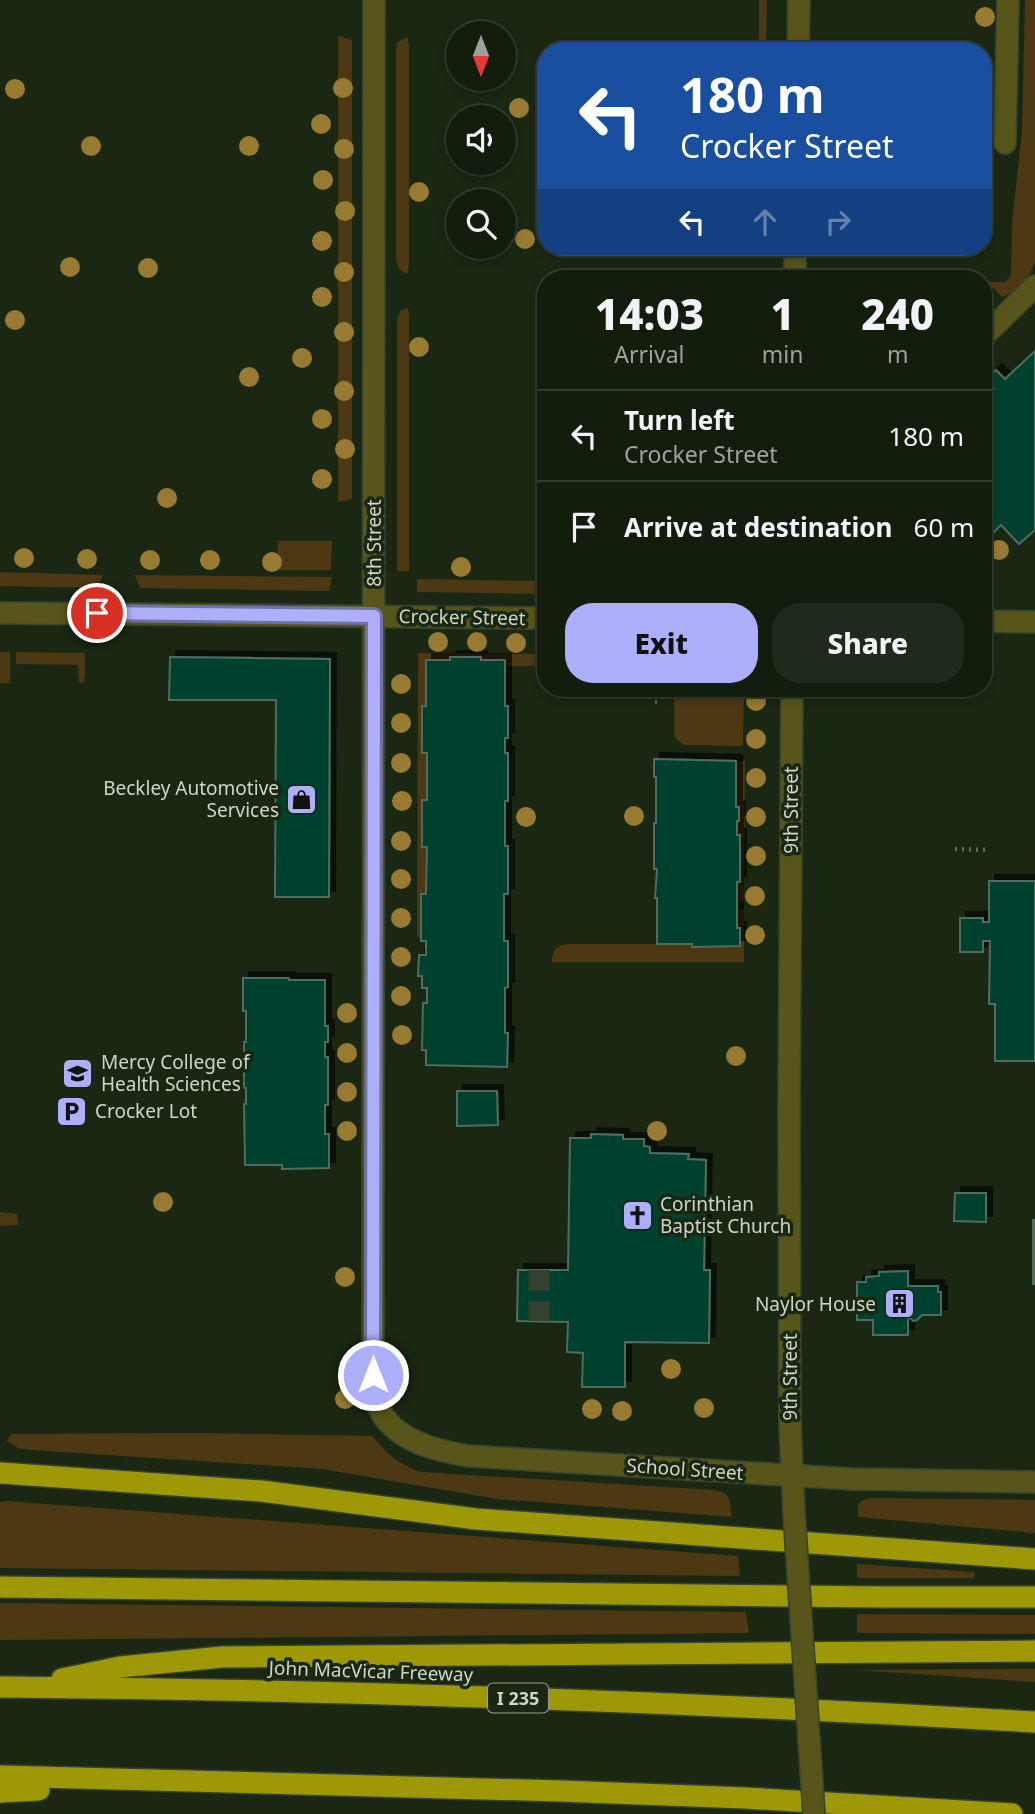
<!DOCTYPE html>
<style>
:root{--surface:#131d0e;--page:#202a1c;--text:#f1f3f6;--muted:#9da29e;--line:#323b2e;--accent:#adaffb}
body{margin:0;font-family:"Noto Sans",sans-serif;background:var(--page);color:var(--text);height:100vh;display:flex;flex-direction:column;font-size:26px;white-space:nowrap}
*{box-sizing:border-box;margin:0}
p{font-size:23px;color:var(--muted)}
.icon{flex:none;width:38px;height:38px;fill:none;stroke:currentColor;stroke-width:2;stroke-linecap:round;stroke-linejoin:round}
.map{position:relative;flex:1;overflow:hidden}
.details{position:absolute;left:537px;top:270px;width:455px;height:427px;display:flex;flex-direction:column;background:var(--surface);border-radius:28px;box-shadow:0 4px 10px #0003,0 0 0 2px var(--line)}
.details>*{flex:none}
.hud{position:absolute;left:537px;top:42px;width:455px;height:214px;border-radius:28px;box-shadow:0 4px 10px #0003,0 0 0 2px var(--line);background:#1a4fa0;color:#fff;overflow:hidden}
.needle{width:46px;rotate:180deg}
.buttons{position:absolute;left:446px;top:21px;display:grid;gap:14px}
.buttons a{display:grid;place-items:center;width:70px;height:70px;border-radius:50%;background:var(--surface);box-shadow:0 4px 10px #0003,0 0 0 2px var(--line);font-size:35px}
.pin{position:absolute;display:grid;place-items:center;width:60px;height:60px;color:#fff;margin:-30px;border:4px solid #fff;border-radius:50%;box-shadow:0 2px 7px #0007}
.me{position:absolute;width:77px;margin:-38px;rotate:0deg;stroke-linejoin:round;filter:drop-shadow(0 0 5px #0008)}
.turn{display:flex;align-items:center;gap:24px;height:147px;padding:0 28px;font-size:32px}
.turn .icon{width:91px;height:91px;stroke-width:2.5}
.turn b{display:block;font-size:49px;line-height:60px}
.lanes{display:flex;align-items:center;height:66px;padding:0 28px;background:#0003;justify-content:center;gap:35px;direction:ltr}
.lanes .off{opacity:.35}
.eta{display:flex;justify-content:space-evenly;align-items:center;height:119px;text-align:center}
.eta b{font-size:42px;font-weight:800;line-height:49px}
.cta{display:flex;gap:14px;margin-top:auto;padding:14px 28px}
.cta a{flex:1;height:80px;border-radius:28px;background:var(--accent);color:#111;font-size:28px;font-weight:800;line-height:80px;text-align:center}
.cta a+a{background:var(--page);color:var(--text)}
ul{padding:0;list-style:none}
li{display:flex;align-items:center;gap:21px;height:91px;padding:0 28px;border-top:2px solid var(--line)}
li div{flex:1}
li b{display:block;font-size:26px}
li em{font-style:normal}
.map>svg:first-child{display:block}
.green{fill:#4d3814}
.building{fill:#00412d;stroke:#4f6c5f;stroke-width:2;filter:url(#shadow)}
.lines{fill:none;stroke-linecap:round;stroke-linejoin:round}
.minor-tunnel{stroke:#34412e;stroke-width:21;stroke-dasharray:21 10;stroke-linecap:butt}
.minor-casing{stroke:#364330;stroke-width:24}
.highway-casing{stroke:#364330;stroke-width:24}
.path{stroke:#606c5b;stroke-width:4.5;stroke-dasharray:2 5;stroke-linecap:butt}
.minor{stroke:#575519;stroke-width:21}
.highway{stroke:#9f9806;stroke-width:21}
.minor-bridge-casing{stroke:#364330;stroke-width:24;stroke-linecap:butt}
.minor-bridge{stroke:#575519;stroke-width:21}
.tree{fill:#987a32}
.route-casing{stroke:#7072a3;stroke-width:18}
.route{stroke:#adaffb;stroke-width:12}
.labels{text-anchor:middle;dominant-baseline:central;stroke-width:7;stroke-linejoin:round;paint-order:stroke}
.shield{fill:#192713;stroke:#97a292;stroke-width:2}
.shield-label{font-size:18px;font-weight:bold;fill:#cdd6c9}
.street-label{font-size:19px;fill:#cdd6c9;stroke:#192713}
.poi-label{font-size:19px;fill:#cdd6c9;stroke:#192713;text-anchor:start}
</style>
<div class="map">
<svg width="1035" height="1814" viewBox="0 0 1035 1814">
<defs>
<filter id="shadow"><feDropShadow dx="6" dy="-6" stdDeviation="0" flood-color="#0009"/></filter>
</defs>
<rect width="100%" height="100%" fill="#192713"/>
<!-- green -->
<g class="green">
<polygon points="759,0 767,0 766,51 759,51"/>
<path d="M1025,0H1035V261C1031,276 1017,293 1002,297L987,282H1006L1011,275L1012,223L1022,131Z"/>
<polygon points="338,36 352,40 352,499 338,502"/>
<path d="M407,37L409,45V264L408,274C399,272 397,266 396,258V52L397,43Z"/>
<polygon points="408,308 409,315 409,571 397,571 397,319 401,310"/>
<polygon points="278,541 332,541 331,570 278,570"/>
<polygon points="0,572 103,575 97,588 0,586"/>
<polygon points="135,575 332,577 329,591 140,588"/>
<polygon points="417,579 546,581 546,594 417,592"/>
<rect x="0" y="652" width="10" height="31"/>
<polygon points="16,652 85,653 85,676 83,683 79,682 78,665 16,664"/>
<polygon points="418,653 546,654 546,666 505,666 505,660 481,660 481,657 450,657 426,706 422,706 422,752 427,753 427,800 422,801 422,846 427,847 426,894 421,894 421,937 417,937"/>
<polygon points="674,688 744,688 743,746 683,745 674,736"/>
<polygon points="736,761 745,761 744,902 737,902 737,882 740,882 737,821 739,820 739,808 736,807"/>
<path d="M737,909H744V962H552C553,950 555,946 568,944H692L693,947L740,946Z"/>
<polygon points="0,1212 17,1214 18,1225 0,1226"/>
<path d="M190,1433L372,1436C389,1455 397,1464 422,1472L714,1490C733,1494 729,1500 732,1517L497,1499L322,1469L31,1450L18,1448L7,1441L11,1434Z"/>
<polygon points="868,1498 1035,1500 1035,1533 858,1517 858,1505 863,1500"/>
<polygon points="7,1501 738,1556 740,1576 0,1568 0,1502"/>
<polygon points="857,1564 975,1572 974,1578 857,1578"/>
<polygon points="0,1603 746,1612 749,1633 0,1640"/>
<polygon points="857,1614 1035,1615 1035,1634 857,1633"/>
<polygon points="1035,1669 1035,1682 856,1670"/>
</g>
<!-- building -->
<g class="building">
<polygon points="1035,351 1035,530 1019,544 1001,525 984,542 984,399 994,389 986,380 996,370 1005,379"/>
<polygon points="170,657 330,659 329,897 275,897 276,700 169,700"/>
<polygon points="450,657 481,657 481,660 505,660 505,706 508,706 508,738 505,738 505,753 508,753 508,801 505,801 505,846 508,846 508,894 504,894 504,941 508,941 508,987 505,988 505,1033 508,1033 507,1067 426,1065 426,1050 422,1050 423,1003 427,1003 427,988 422,988 422,976 418,976 419,955 426,955 426,941 421,941 421,894 426,894 427,847 422,847 422,800 427,800 427,753 422,753 422,706 426,706 426,660 450,660"/>
<polygon points="654,759 736,761 736,807 739,807 739,821 737,821 737,835 740,835 740,882 737,882 737,928 740,928 740,946 692,947 692,944 657,944 657,898 655,898 657,869 654,869 654,823 656,823 656,777 654,777"/>
<polygon points="989,881 1035,881 1035,1061 995,1061 995,1004 989,1004 990,941 983,941 983,952 960,952 960,918 983,918 983,922 989,922"/>
<polygon points="243,978 289,978 289,980 325,980 325,1026 328,1026 328,1042 325,1042 325,1057 328,1057 328,1105 325,1105 325,1134 329,1134 329,1168 282,1169 282,1165 245,1165 244,1104 246,1104 246,1088 244,1088 244,1042 246,1042 246,1011 243,1011"/>
<polygon points="457,1091 497,1091 498,1125 457,1126"/>
<polygon points="591,1134 623,1135 623,1139 644,1139 644,1146 650,1147 650,1153 689,1154 688,1159 706,1160 704,1270 710,1270 709,1343 625,1342 625,1387 582,1387 583,1353 567,1352 568,1322 517,1321 518,1270 568,1270 570,1138 591,1138"/>
<polygon points="955,1193 986,1193 986,1222 954,1221"/>
<rect x="1033" y="1220" width="2" height="64"/>
<polygon points="908,1271 908,1286 938,1286 938,1292 941,1292 941,1315 922,1315 917,1320 913,1321 908,1316 908,1335 873,1335 873,1320 857,1320 857,1282 866,1282 866,1277 879,1276 879,1272"/>
</g>
<g class="lines">
<!-- minor-tunnel -->
<polyline class="minor-tunnel" points="539,1270 539,1321"/>
<defs>
<g id="minor">
<path d="M374,0L373,1380C375,1393 377,1407 384,1417C403,1443 439,1451 468,1456L852,1479L1035,1482"/>
<polyline points="798,51 799,0"/>
<polyline points="1005,143 1008,0"/>
<polyline points="795,278 795,247"/>
<polyline points="984,336 1035,286"/>
<polyline points="0,613 546,618"/>
<polyline points="984,621 1035,622"/>
<polyline points="792,688 789,1109 790,1424 794,1513"/>
</g>
<g id="highway">
<polyline points="0,1473 261,1491 476,1519 1035,1559"/>
<polyline points="0,1587 881,1597 1035,1597"/>
<polyline points="62,1679 120,1667 222,1657 1035,1651"/>
<path d="M0,1687C345,1690 690,1702 1035,1722"/>
<polyline points="0,1776 560,1791 745,1798 1012,1814"/>
<polyline points="0,1792 39,1790"/>
</g>
</defs>
<!-- minor casing -->
<use href="#minor" class="minor-casing"/>
<!-- highway casing -->
<use href="#highway" class="highway-casing"/>
<!-- path -->
<g class="path">
<polyline points="655,702 661,702"/>
<polyline points="955,849 990,850"/>
</g>
<!-- minor -->
<use href="#minor" class="minor"/>
<!-- highway -->
<use href="#highway" class="highway"/>
<defs>
<polyline id="minor-bridge" points="794,1513 814,1814"/>
</defs>
<!-- minor-bridge casing -->
<use href="#minor-bridge" class="minor-bridge-casing"/>
<!-- minor-bridge -->
<use href="#minor-bridge" class="minor-bridge"/>
</g>
<!-- trees -->
<g class="tree">
<circle cx="985" cy="17" r="10"/>
<circle cx="343" cy="88" r="10"/>
<circle cx="15" cy="89" r="10"/>
<circle cx="519" cy="108" r="10"/>
<circle cx="321" cy="124" r="10"/>
<circle cx="91" cy="146" r="10"/>
<circle cx="249" cy="146" r="10"/>
<circle cx="344" cy="149" r="10"/>
<circle cx="323" cy="180" r="10"/>
<circle cx="419" cy="192" r="10"/>
<circle cx="345" cy="211" r="10"/>
<circle cx="525" cy="239" r="10"/>
<circle cx="322" cy="241" r="10"/>
<circle cx="70" cy="267" r="10"/>
<circle cx="148" cy="268" r="10"/>
<circle cx="344" cy="272" r="10"/>
<circle cx="322" cy="297" r="10"/>
<circle cx="15" cy="320" r="10"/>
<circle cx="344" cy="332" r="10"/>
<circle cx="419" cy="347" r="10"/>
<circle cx="302" cy="358" r="10"/>
<circle cx="249" cy="377" r="10"/>
<circle cx="344" cy="391" r="10"/>
<circle cx="322" cy="419" r="10"/>
<circle cx="345" cy="449" r="10"/>
<circle cx="322" cy="479" r="10"/>
<circle cx="167" cy="498" r="10"/>
<circle cx="999" cy="550" r="10"/>
<circle cx="24" cy="558" r="10"/>
<circle cx="87" cy="559" r="10"/>
<circle cx="150" cy="560" r="10"/>
<circle cx="210" cy="560" r="10"/>
<circle cx="272" cy="562" r="10"/>
<circle cx="461" cy="567" r="10"/>
<circle cx="438" cy="642" r="10"/>
<circle cx="477" cy="642" r="10"/>
<circle cx="516" cy="643" r="10"/>
<circle cx="401" cy="684" r="10"/>
<circle cx="756" cy="701" r="10"/>
<circle cx="401" cy="723" r="10"/>
<circle cx="756" cy="739" r="10"/>
<circle cx="401" cy="763" r="10"/>
<circle cx="756" cy="778" r="10"/>
<circle cx="402" cy="801" r="10"/>
<circle cx="634" cy="816" r="10"/>
<circle cx="526" cy="817" r="10"/>
<circle cx="756" cy="817" r="10"/>
<circle cx="401" cy="841" r="10"/>
<circle cx="756" cy="856" r="10"/>
<circle cx="401" cy="879" r="10"/>
<circle cx="755" cy="896" r="10"/>
<circle cx="401" cy="918" r="10"/>
<circle cx="755" cy="935" r="10"/>
<circle cx="401" cy="957" r="10"/>
<circle cx="401" cy="996" r="10"/>
<circle cx="347" cy="1013" r="10"/>
<circle cx="402" cy="1035" r="10"/>
<circle cx="347" cy="1053" r="10"/>
<circle cx="736" cy="1056" r="10"/>
<circle cx="347" cy="1092" r="10"/>
<circle cx="347" cy="1131" r="10"/>
<circle cx="657" cy="1131" r="10"/>
<circle cx="163" cy="1202" r="10"/>
<circle cx="345" cy="1277" r="10"/>
<circle cx="671" cy="1369" r="10"/>
<circle cx="345" cy="1399" r="10"/>
<circle cx="704" cy="1408" r="10"/>
<circle cx="592" cy="1409" r="10"/>
<circle cx="622" cy="1411" r="10"/>
</g>
<g class="lines">
<defs>
<polyline id="route" points="97,613 374,616 373,1375"/>
</defs>
<!-- route casing -->
<use href="#route" class="route-casing"/>
<!-- route -->
<use href="#route" class="route"/>
</g>
<!-- icons -->
<defs>
<symbol id="shop-square" viewBox="-11 -11 22 22"><rect x="-9" y="-9" width="18" height="18" rx="4" fill="#adaffb" stroke="#192713"/><path d="M-5-2.5h2.3a2.7 3.5 0 0 1 5.4 0H5L5.5 6h-11ZM-1.5-2.5h3a1.5 2.3 0 0 0-3 0Z" fill="#111"/></symbol>
<symbol id="university-square" viewBox="-11 -11 22 22"><rect x="-9" y="-9" width="18" height="18" rx="4" fill="#adaffb" stroke="#192713"/><path d="M0-5L7-2L0 1L-7-2ZM-4 1L0 2.5L4 1V4Q0 6-4 4Z" fill="#111"/></symbol>
<symbol id="parking-square" viewBox="-11 -11 22 22"><rect x="-9" y="-9" width="18" height="18" rx="4" fill="#adaffb" stroke="#192713"/><path d="M-3.5-5.5H1a3.5 3.5 0 0 1 0 7H-1V5.5H-3.5ZM-1-3.4V-.6H.8a1.4 1.4 0 0 0 0-2.8Z" fill="#111"/></symbol>
<symbol id="church-square" viewBox="-11 -11 22 22"><rect x="-9" y="-9" width="18" height="18" rx="4" fill="#adaffb" stroke="#192713"/><path d="M-1.2-6h2.4v3.5h3.3v2.4h-3.3V6h-2.4V-.1h-3.3v-2.4h3.3Z" fill="#111"/></symbol>
<symbol id="building-square" viewBox="-11 -11 22 22"><rect x="-9" y="-9" width="18" height="18" rx="4" fill="#adaffb" stroke="#192713"/><path d="M-4-6H4V6H1V3H-1V6H-4ZM-2.5-4.3h1.7v1.8h-1.7ZM.8-4.3h1.7v1.8H.8ZM-2.5-1h1.7V.8h-1.7ZM.8-1h1.7V.8H.8Z" fill="#111"/></symbol>
</defs>
<g fill-rule="evenodd">
<use href="#shop-square" x="284" y="782" width="35" height="35"/>
<use href="#university-square" x="60" y="1056" width="35" height="35"/>
<use href="#parking-square" x="54" y="1094" width="35" height="35"/>
<use href="#church-square" x="620" y="1198" width="35" height="35"/>
<use href="#building-square" x="882" y="1286" width="35" height="35"/>
</g>
<g class="labels">
<!-- shield labels -->
<rect class="shield" x="488" y="1683.5" width="60" height="29" rx="5"/>
<g class="shield-label">
<text x="518" y="1698">I 235</text>
</g>
<!-- street labels -->
<g class="street-label">
<text transform="translate(374 543) rotate(-90)">8th Street</text>
<text transform="translate(462 617) rotate(1)">Crocker Street</text>
<text transform="translate(791 810) rotate(-90)">9th Street</text>
<text transform="translate(790 1377) rotate(-90)">9th Street</text>
<text transform="translate(685 1469) rotate(4)">School Street</text>
<text transform="translate(371 1671) rotate(2)">John MacVicar Freeway</text>
</g>
<!-- poi labels -->
<g class="poi-label">
<text x="279" y="788" text-anchor="end">Beckley Automotive<tspan x="279" dy="22">Services</tspan></text>
<text x="101" y="1062">Mercy College of<tspan x="101" dy="22">Health Sciences</tspan></text>
<text x="95" y="1111">Crocker Lot</text>
<text x="660" y="1204">Corinthian<tspan x="660" dy="22">Baptist Church</tspan></text>
<text x="876" y="1304" text-anchor="end">Naylor House</text>
</g>
</g>
</svg>
<div class="buttons">
<a><svg class="needle" viewBox="-14 -14 28 28"><path d="M0-13l5 13h-10z" fill="#e53935"/><path d="M0 13l5-13h-10z" fill="#9da29e"/></svg></a>
<a><svg class="icon" aria-label="sound" viewBox="0 0 24 24"><path d="M4 9h4l5-4v14l-5-4H4zM17 9q2 3 0 6"/></svg></a>
<a><svg class="icon" aria-label="search" viewBox="0 0 24 24"><circle cx="10" cy="10" r="6"/><path d="M15 15l6 6"/></svg></a>
</div>
<div class="pin" style="left:97px;top:613px;background:#d93025"><svg class="icon" aria-label="arrive" viewBox="0 0 24 24"><path d="M6 21V4h12l-3 4 3 4H6"/></svg></div>
<svg class="me" style="left:373px;top:1375px" viewBox="-20 -20 40 40"><circle r="17" fill="#adaffb" stroke="#fff" stroke-width="3"/><path d="M0-11L8 9 0 5-8 9z" fill="#fff"/></svg>
<div class="hud">
<div class="turn"><svg class="icon" aria-label="left" viewBox="0 0 24 24"><path d="M17 20v-9H6M10 6l-5 5 5 5"/></svg><div><b>180 m</b>Crocker Street</div></div>
<div class="lanes"><svg class="icon" aria-label="left" viewBox="0 0 24 24"><path d="M17 20v-9H6M10 6l-5 5 5 5"/></svg><svg class="icon off" aria-label="ahead" viewBox="0 0 24 24"><path d="M12 20V5M6 11l6-6 6 6"/></svg><svg class="icon off" aria-label="right" viewBox="0 0 24 24"><path d="M7 20v-9h11M14 6l5 5-5 5"/></svg></div>
</div>
<section class="details">
<div class="eta">
<div><b>14:03</b><p>Arrival</p></div>
<div><b>1</b><p>min</p></div>
<div><b>240</b><p>m</p></div>
</div>
<ul>
<li><svg class="icon" aria-label="left" viewBox="0 0 24 24"><path d="M17 20v-9H6M10 6l-5 5 5 5"/></svg><div><b>Turn left</b><p>Crocker Street</p></div><em>180 m</em></li>
<li><svg class="icon" aria-label="arrive" viewBox="0 0 24 24"><path d="M6 21V4h12l-3 4 3 4H6"/></svg><div><b>Arrive at destination</b></div><em>60 m</em></li>
</ul>
<div class="cta"><a>Exit</a><a>Share</a></div>
</section>
</div>
